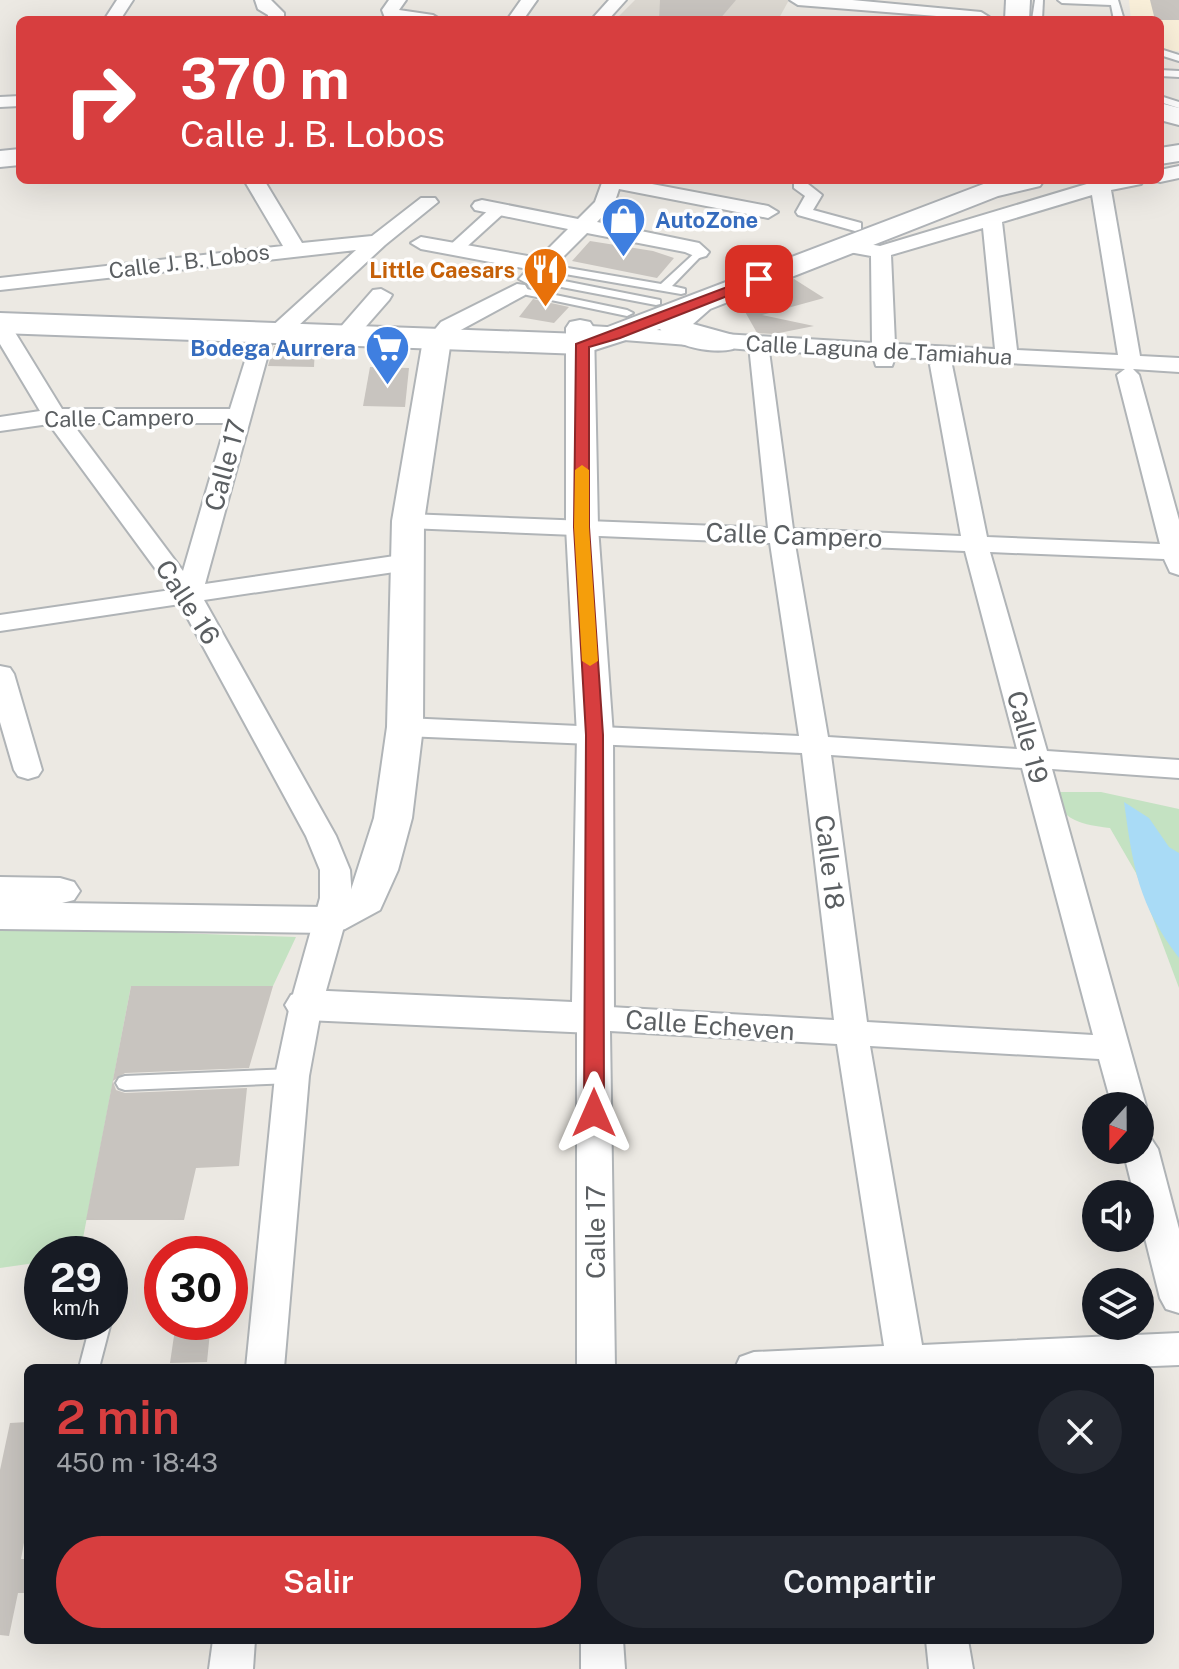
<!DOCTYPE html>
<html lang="es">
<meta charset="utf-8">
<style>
:root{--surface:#171b24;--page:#242831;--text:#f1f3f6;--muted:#9ea1a6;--accent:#d73e3f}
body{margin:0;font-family:"Public Sans",sans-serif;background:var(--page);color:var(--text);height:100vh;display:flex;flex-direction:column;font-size:30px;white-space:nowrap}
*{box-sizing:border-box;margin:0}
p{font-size:26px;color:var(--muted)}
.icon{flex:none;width:44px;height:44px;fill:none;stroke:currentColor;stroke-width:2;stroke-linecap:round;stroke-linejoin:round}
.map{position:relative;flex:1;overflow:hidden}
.panel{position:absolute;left:24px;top:1364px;width:1130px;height:280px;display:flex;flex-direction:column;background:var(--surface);border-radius:12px;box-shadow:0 8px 32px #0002}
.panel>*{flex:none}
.hud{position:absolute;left:16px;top:16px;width:1148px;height:168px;border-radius:12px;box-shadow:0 8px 32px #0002;background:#d73e3f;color:#fff;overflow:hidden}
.needle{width:52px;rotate:201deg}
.buttons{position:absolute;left:1082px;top:1092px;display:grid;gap:16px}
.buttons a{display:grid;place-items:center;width:72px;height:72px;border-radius:50%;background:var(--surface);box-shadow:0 8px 32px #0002;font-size:40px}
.speed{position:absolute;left:24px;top:1236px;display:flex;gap:16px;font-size:40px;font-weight:700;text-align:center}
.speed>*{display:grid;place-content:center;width:104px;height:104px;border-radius:50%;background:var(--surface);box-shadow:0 8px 32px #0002;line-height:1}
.speed small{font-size:20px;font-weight:400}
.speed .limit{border:12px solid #d22;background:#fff;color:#111}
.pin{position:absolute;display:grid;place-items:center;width:68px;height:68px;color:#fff;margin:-34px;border-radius:16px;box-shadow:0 4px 12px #0006}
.me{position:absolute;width:88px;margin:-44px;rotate:0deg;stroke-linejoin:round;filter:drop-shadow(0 0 6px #0008)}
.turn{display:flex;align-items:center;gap:28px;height:168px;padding:0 32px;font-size:36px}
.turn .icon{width:104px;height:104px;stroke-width:2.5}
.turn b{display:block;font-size:56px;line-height:68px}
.round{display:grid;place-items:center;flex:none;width:84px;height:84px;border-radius:42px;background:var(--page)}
.overview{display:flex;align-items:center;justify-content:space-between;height:136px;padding:0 32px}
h1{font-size:48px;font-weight:600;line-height:60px;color:var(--accent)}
.action{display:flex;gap:16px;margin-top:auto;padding:16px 32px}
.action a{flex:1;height:92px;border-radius:48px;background:var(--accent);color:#fff;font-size:32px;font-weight:600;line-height:92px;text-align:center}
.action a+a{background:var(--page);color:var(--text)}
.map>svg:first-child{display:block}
.commercial{fill:#faf0da}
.education{fill:#dcd8d1}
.green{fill:#c4e2c2}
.water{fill:#a9dbf6}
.building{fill:#c8c4bf}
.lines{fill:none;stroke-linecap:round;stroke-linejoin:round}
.service-casing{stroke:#b0b4b7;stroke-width:4}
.pedestrian-casing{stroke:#b0b4b7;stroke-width:4}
.minor-casing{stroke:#b0b4b7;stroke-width:4}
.tertiary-casing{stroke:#b0b4b7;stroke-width:4}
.secondary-casing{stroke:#afb3b7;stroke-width:4}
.service{fill:#fff;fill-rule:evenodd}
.pedestrian{fill:#fff;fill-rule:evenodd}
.minor{fill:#fff;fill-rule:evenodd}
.tertiary{fill:#fff;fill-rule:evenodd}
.secondary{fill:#fff;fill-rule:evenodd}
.route{fill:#d73e3f;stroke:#8c2829;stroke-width:2}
.slow{fill:#f59e0b}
.labels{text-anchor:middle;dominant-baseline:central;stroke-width:7;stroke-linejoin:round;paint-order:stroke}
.far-shop-label{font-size:22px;font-weight:bold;fill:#366cbe;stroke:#fff;text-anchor:start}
.far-street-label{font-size:22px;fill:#5b5f62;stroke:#fff}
.far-food-label{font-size:22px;font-weight:bold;fill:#c56008;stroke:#fff;text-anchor:end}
.street-label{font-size:26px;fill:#5b5f62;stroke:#fff}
</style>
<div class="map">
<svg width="1179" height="1669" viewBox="0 0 1179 1669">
<rect width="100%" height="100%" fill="#ece9e3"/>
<!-- commercial -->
<polygon class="commercial" points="1129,0 1179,0 1179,51 1160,50 1160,20 1131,20"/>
<!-- education -->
<polygon class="education" points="635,0 789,0 778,20 615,20"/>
<!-- green -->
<g class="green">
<path d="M1053,792H1101L1179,809V988L1136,873L1110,828C1085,825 1059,821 1053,792Z"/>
<polygon points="0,927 296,937 273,986 131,986 80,1254 42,1254 42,1262 0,1268"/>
</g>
<!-- water -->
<path class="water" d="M1124,802L1149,818L1169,847L1179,853V958C1138,904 1133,867 1124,802Z"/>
<!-- building -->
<g class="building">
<polygon points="660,0 736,0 719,20 659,20"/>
<polygon points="1150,0 1179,0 1179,20 1155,20"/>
<polygon points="590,241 653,251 674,258 657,278 572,261"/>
<polygon points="794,279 824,298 762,315 814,326 774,334 757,333 739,301"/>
<polygon points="533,299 569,307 554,323 519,317"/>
<polygon points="274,346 315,347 314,367 268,366"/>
<polygon points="370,367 409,368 405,407 363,406"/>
<polygon points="131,986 273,986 249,1068 125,1073 113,1081 116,1090 125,1093 247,1088 239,1166 196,1168 184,1220 86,1220"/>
<polygon points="176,1322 211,1322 207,1362 170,1363"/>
<polygon points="28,1422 28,1521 21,1559 28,1559 28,1593 18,1593 9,1636 0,1635 0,1470 10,1423"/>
</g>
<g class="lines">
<defs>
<g id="service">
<polygon points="1035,0 1043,0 1042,20 1032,20"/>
<polygon points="1058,0 1118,0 1124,20 1114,20 1111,5 1062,3"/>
<polygon points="1160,49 1179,55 1179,61 1160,55"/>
<polygon points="1160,70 1179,71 1179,77 1160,76"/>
<polygon points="1160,96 1179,102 1179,108 1160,102"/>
<polygon points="699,249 705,252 703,254 672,286 685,289 685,293 681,294 565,274 559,280 660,300 660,304 656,305 551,285 545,282 562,267 661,284"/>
<polygon points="517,287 627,310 633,313 627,316 513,292 513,288"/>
<polygon points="292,1069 298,1071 301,1076 298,1081 292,1083 125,1090 119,1088 116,1083 119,1078 125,1076"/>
<polygon points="112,1269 119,1271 122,1277 117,1291 110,1293"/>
<polygon points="110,1320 111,1322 99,1368 79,1368 91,1322 110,1322"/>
</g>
<g id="pedestrian">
<polygon points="794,180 810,180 808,184 822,195 813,210 861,223 861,229 855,231 798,215 796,212 805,196 794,188"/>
<polygon points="499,204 507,209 505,212 461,252 449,252 447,249 449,246 493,206"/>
</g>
<g id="minor">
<polygon points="117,0 133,0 120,20 104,20"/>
<polygon points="255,0 271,0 284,13 284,20 268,20 268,15 258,9"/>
<polygon points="389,0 406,0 399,10 433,15 441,20 385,18 382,10"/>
<polygon points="521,0 537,0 523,20 507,20"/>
<polygon points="609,0 626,0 608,20 591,20"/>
<polygon points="790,0 852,0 981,12 989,17 987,20 798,5"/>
<polygon points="20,96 20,106 0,107 0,97"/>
<polygon points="1179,166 1179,178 1160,182 1153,180 1160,180 1160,170"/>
<path d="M244,180H264L302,243L372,236L421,198H435L438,202L385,245L284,339L272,340L205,584L408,554L417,557L421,562L417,567L408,570L204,600L336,836L350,870L352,898L322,1005L309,1076L284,1368H246L275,1076L290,1005L320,898V870L306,836L180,604L0,631V615L171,590L49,424L0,431V417L40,411L0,344V319L8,321L62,409H230L255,329H269L356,250L0,290V278L283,246ZM72,423H226L183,571Z"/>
<polygon points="603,180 631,180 768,206 778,212 768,218 619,189 614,204 597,222 699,243 709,252 706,256 699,258 685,252 587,233 537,283 530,285 519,279 528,269 421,249 411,243 421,237 539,258 568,229 475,210 472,206 475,202 482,200 578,219 595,202"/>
<path d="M1100,180H1144L1141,184L1111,190L1140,356L1179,358V372L1133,369L1139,375L1179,520V575L1170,572L1164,559L990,552L1047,751L1179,760V778L1052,769L1146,1106L1140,1115V1106H1112L1099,1059L870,1046L922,1345L1179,1333V1365L1105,1368H735L740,1357L754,1352L884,1346L837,1044L610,1031L615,1368H577V1018L581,1010L593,1006L834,1020L802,753L405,736L395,733L391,727L395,721L405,718L799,736L770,543L408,528L399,526L396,521L399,516L408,514L768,528L750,355L753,350L598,338L590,336L587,331L590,326L872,343L871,256L838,250L835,246L838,242L845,240L880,246ZM1092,195L1118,355L1017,350L1002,222ZM983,228L995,349L895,344L891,255ZM769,351L873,356L876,366H892L895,357L936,359L930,365L961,536L793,529ZM948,360L1125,369L1117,375L1160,544L987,537L952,365ZM795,544L965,551L1017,749L828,737ZM831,755L1022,768L1093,1035L867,1022Z"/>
<polygon points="517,284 525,285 528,290 525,295 457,332 445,345 429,345 426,340 441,322"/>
<polygon points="381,289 392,295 389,300 354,340 338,340 335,335 338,330 373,290"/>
<polygon points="0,666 10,668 14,674 42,770 38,776 28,779 18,776 14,770 0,722"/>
<polygon points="1140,1136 1152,1140 1158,1149 1179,1229 1179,1313 1166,1309 1160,1298 1140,1218 1140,1194 1134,1194 1123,1150 1140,1150"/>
<polygon points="213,1640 255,1640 253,1669 209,1669"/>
<polygon points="581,1640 623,1640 625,1669 581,1669"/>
<polygon points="926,1640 968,1640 973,1669 929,1669"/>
</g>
<g id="tertiary">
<polygon points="580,320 590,322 594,328 598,527 613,735 614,1018 608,1028 593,1033 306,1020 291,1015 285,1005 291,995 306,990 572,1002 577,735 566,527 566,328 570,322"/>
<polygon points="437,332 447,334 451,340 424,521 423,727 412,818 398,870 380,910 345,929 331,933 0,929 0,877 60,878 74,882 80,891 74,900 62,903 324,907 350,893 374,818 387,727 392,521 423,340 427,334"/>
</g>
<g id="secondary">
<polygon points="1006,0 1030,0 1029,20 1005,20"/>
<polygon points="1160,103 1179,108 1179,125 1160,120"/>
<polygon points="1179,145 1179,161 1160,164 1160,148"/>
<polygon points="20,149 20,165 0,167 0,151"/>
<path d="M994,180H1044L1040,186L998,196L710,309L693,324L733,335L738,342L733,349C714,354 672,347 660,329L582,354L0,333V313L581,334L605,328Z"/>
</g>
</defs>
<!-- service casing -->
<use href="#service" class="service-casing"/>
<!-- pedestrian casing -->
<use href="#pedestrian" class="pedestrian-casing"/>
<!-- minor casing -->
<use href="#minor" class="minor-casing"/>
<!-- tertiary casing -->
<use href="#tertiary" class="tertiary-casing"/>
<!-- secondary casing -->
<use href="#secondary" class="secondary-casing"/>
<!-- service -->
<use href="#service" class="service"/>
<!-- pedestrian -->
<use href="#pedestrian" class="pedestrian"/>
<!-- minor -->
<use href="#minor" class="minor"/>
<!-- tertiary -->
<use href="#tertiary" class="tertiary"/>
<!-- secondary -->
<use href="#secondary" class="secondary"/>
</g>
<!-- route -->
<polygon class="route" points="759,275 763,276 763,282 620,338 589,347 589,527 603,735 604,1113 601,1119 587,1119 584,1113 586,735 574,527 576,344"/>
<!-- slow -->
<polygon class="slow" points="582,465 589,470 589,527 598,661 590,666 582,661 574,527 575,470"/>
<!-- icons -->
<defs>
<symbol id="shop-pin" viewBox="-11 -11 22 30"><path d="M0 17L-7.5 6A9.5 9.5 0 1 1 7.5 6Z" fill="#3f7fe0" stroke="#fff"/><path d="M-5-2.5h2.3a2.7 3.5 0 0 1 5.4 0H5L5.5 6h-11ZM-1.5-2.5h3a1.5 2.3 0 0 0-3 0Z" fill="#fff"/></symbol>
<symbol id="restaurant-pin" viewBox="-11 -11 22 30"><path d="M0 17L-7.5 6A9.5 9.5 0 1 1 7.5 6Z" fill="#e8710a" stroke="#fff"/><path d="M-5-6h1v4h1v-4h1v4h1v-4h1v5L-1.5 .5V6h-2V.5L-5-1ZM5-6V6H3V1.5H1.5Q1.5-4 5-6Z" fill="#fff"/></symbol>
<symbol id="supermarket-pin" viewBox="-11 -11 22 30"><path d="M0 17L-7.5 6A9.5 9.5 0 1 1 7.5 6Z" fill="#3f7fe0" stroke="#fff"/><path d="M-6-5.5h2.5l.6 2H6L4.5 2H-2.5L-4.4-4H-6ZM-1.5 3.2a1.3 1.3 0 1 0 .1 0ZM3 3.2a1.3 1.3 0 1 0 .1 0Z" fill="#fff"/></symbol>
</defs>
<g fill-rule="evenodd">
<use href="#shop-pin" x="598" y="194" width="51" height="69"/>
<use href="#restaurant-pin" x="520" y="244" width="51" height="69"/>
<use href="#supermarket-pin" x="362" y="322" width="51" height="69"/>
</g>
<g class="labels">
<!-- far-shop labels -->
<g class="far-shop-label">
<text x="655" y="220">AutoZone</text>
<text x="356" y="348" text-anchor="end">Bodega Aurrera</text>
</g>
<!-- far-street labels -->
<g class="far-street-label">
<text transform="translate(189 261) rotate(-7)">Calle J. B. Lobos</text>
<text transform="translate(879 350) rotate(3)">Calle Laguna de Tamiahua</text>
<text transform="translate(119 418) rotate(-1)">Calle Campero</text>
</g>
<!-- far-food labels -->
<g class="far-food-label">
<text x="515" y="270">Little Caesars</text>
</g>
<!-- street labels -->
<g class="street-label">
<text transform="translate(225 465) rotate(-75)">Calle 17</text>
<text transform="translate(794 535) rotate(2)">Calle Campero</text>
<text transform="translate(188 602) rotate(57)">Calle 16</text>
<text transform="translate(1028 737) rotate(75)">Calle 19</text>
<text transform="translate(830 862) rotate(83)">Calle 18</text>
<text transform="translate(710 1025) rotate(4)">Calle Echeven</text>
<text transform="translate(595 1232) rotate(-90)">Calle 17</text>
</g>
</g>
</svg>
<div class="buttons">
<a><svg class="needle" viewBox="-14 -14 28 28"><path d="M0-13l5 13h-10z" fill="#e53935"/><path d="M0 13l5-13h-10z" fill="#9ea1a6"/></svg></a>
<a><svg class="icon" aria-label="sound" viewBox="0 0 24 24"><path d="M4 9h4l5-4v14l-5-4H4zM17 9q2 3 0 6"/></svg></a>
<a><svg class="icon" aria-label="layers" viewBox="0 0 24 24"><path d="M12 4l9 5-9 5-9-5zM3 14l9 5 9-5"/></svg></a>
</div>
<div class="speed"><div>29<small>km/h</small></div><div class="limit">30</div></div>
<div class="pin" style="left:759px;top:279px;background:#d93025"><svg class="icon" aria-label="arrive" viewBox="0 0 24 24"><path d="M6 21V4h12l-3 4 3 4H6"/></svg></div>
<svg class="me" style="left:594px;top:1113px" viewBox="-20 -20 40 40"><path d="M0-17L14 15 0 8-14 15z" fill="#d73e3f" stroke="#fff" stroke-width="4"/></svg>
<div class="hud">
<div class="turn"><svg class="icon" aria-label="right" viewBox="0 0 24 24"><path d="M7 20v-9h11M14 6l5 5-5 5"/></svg><div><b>370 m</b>Calle J. B. Lobos</div></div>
</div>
<section class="panel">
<div class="overview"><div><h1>2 min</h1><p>450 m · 18:43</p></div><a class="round"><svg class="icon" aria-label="close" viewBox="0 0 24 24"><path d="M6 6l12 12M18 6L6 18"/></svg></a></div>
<div class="action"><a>Salir</a><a>Compartir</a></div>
</section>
</div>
